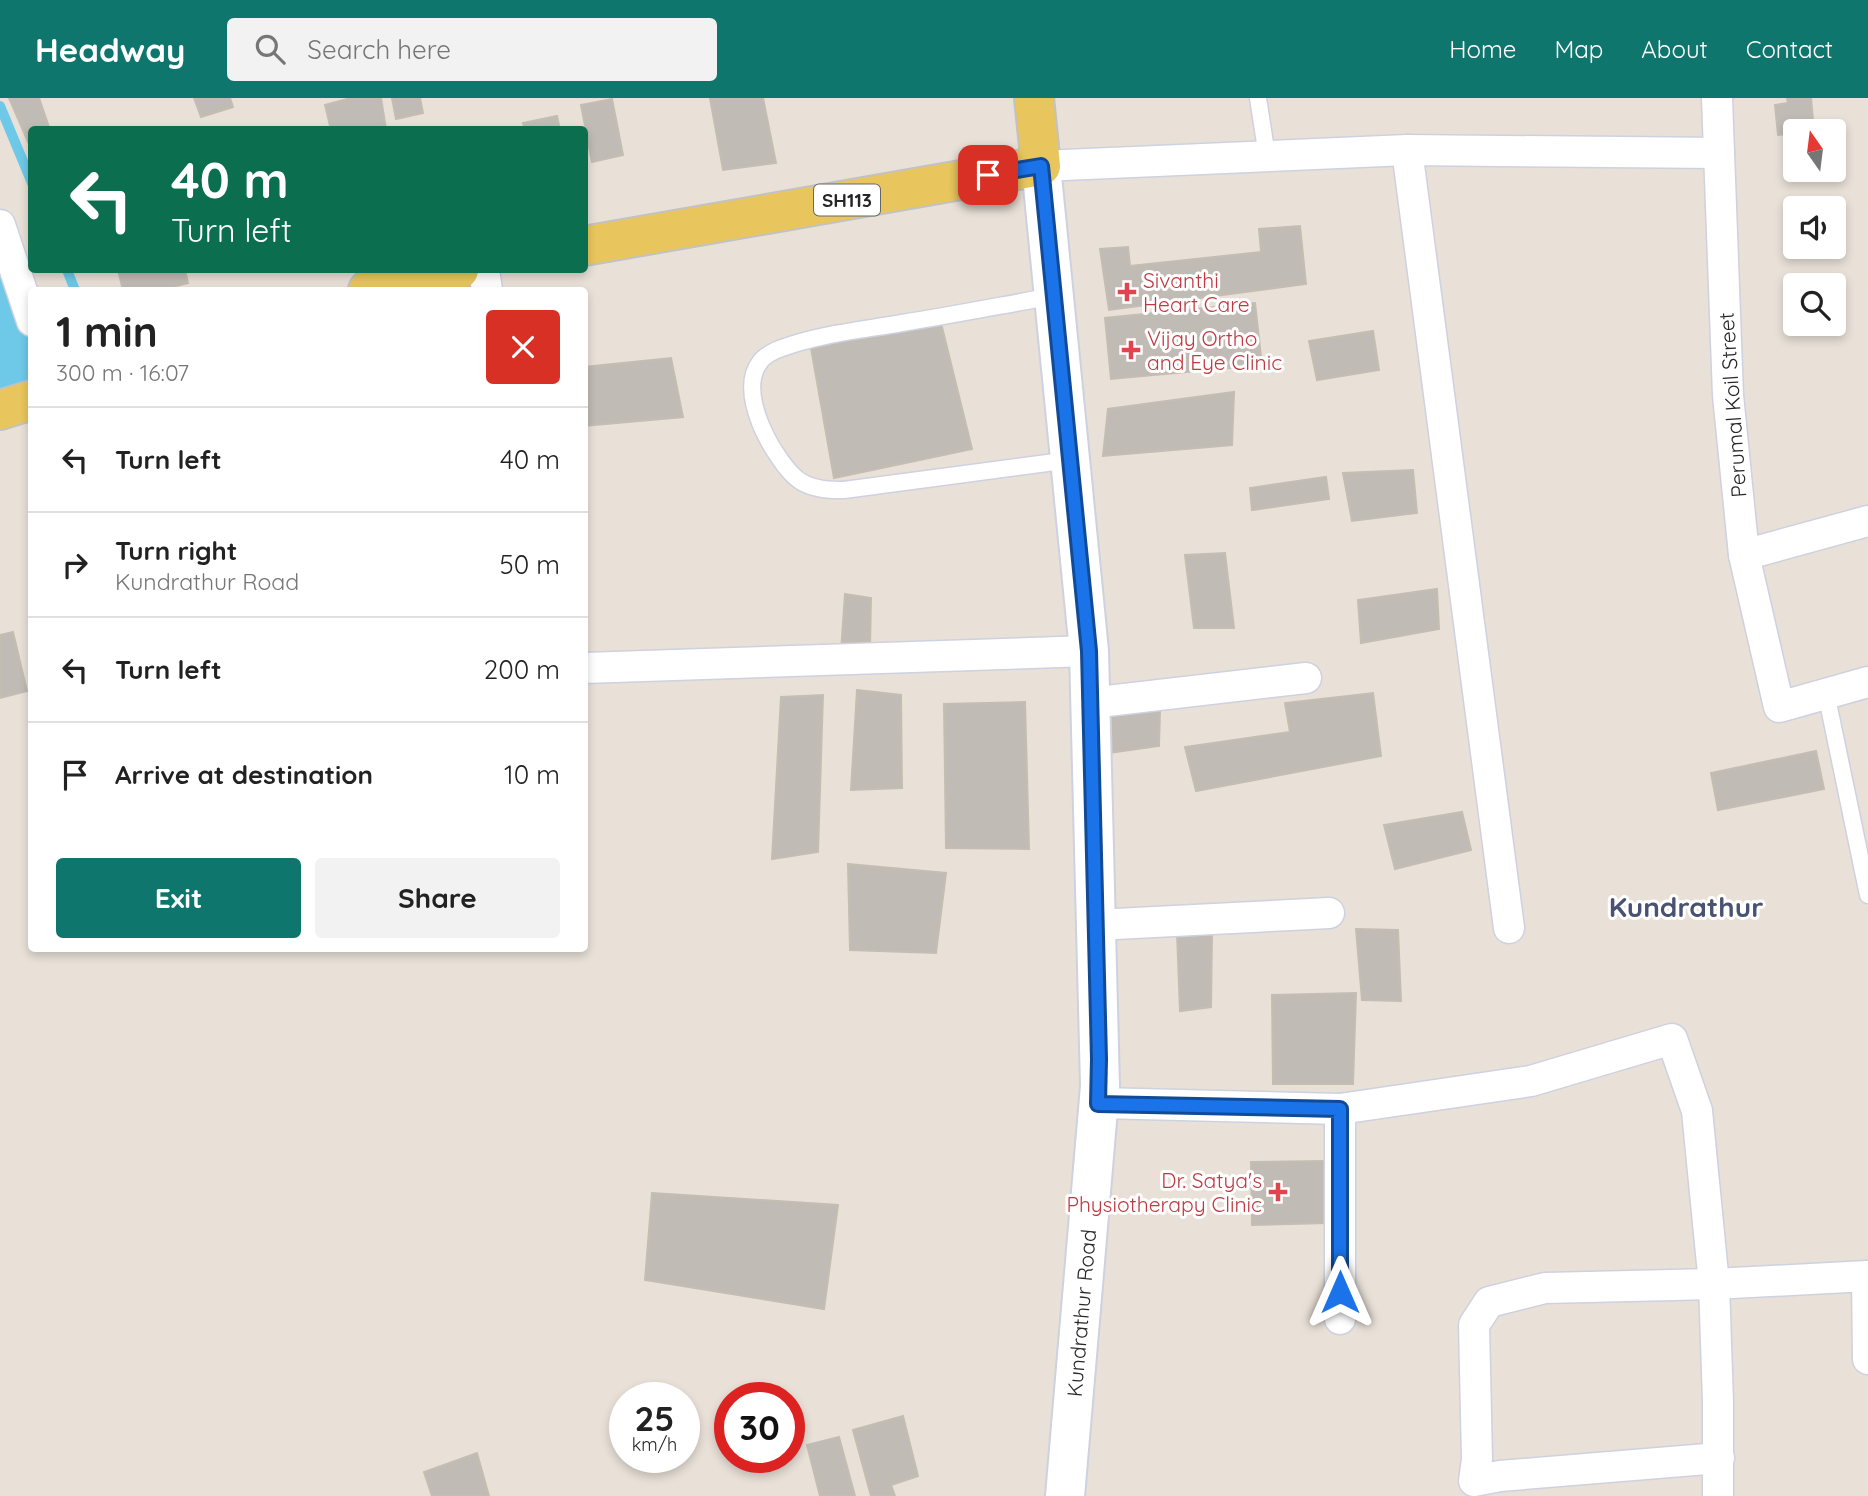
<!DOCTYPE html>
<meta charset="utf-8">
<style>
:root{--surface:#fff;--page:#f2f2f2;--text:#222;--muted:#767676;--line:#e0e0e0;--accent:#0f766e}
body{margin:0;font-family:Quicksand,sans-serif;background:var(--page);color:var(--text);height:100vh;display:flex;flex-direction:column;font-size:26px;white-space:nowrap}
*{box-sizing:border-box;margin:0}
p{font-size:23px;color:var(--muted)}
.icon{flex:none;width:38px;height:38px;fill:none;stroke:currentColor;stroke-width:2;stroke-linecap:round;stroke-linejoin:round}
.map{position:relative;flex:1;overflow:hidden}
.sheet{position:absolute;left:28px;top:189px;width:560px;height:665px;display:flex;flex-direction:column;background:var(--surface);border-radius:7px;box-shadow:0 4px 10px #0003}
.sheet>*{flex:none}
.top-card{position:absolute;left:28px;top:28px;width:560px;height:147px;border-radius:7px;box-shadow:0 4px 10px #0003;background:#0b6e4f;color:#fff;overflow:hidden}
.needle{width:46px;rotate:346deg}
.fabs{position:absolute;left:1783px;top:21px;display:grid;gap:14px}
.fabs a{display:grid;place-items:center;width:63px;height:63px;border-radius:7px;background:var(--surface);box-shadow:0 4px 10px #0003;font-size:35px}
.speed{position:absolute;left:609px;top:1284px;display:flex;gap:14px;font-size:35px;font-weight:700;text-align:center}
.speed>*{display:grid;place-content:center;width:91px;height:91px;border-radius:50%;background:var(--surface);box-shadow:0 4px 10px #0003;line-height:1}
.speed small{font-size:18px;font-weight:400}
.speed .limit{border:10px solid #d22;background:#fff;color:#111}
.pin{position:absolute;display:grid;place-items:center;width:60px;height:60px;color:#fff;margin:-30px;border-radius:14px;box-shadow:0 4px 10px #0006}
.me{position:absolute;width:77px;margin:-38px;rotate:0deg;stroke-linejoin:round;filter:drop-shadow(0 0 5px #0008)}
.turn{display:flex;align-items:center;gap:24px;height:147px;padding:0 28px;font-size:32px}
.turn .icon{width:91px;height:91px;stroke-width:2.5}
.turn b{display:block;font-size:49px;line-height:60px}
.round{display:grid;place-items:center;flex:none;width:74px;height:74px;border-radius:7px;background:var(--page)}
.head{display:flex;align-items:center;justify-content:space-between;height:119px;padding:0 28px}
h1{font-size:42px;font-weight:800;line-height:52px}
.button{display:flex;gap:14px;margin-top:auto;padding:14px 28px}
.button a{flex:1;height:80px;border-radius:7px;background:var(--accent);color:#fff;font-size:28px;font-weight:800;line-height:80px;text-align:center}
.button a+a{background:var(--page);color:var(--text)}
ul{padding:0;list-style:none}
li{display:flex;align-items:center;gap:21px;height:105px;padding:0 28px;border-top:2px solid var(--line)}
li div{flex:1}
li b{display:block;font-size:26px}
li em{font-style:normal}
header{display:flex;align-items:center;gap:42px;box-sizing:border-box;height:98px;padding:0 35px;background:var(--accent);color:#fff}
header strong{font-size:33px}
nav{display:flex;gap:38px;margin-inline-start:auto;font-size:24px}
.search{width:490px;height:63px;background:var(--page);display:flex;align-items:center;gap:18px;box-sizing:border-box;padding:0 24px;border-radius:7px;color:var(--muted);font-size:26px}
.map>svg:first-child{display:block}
.water{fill:#6ec9e8}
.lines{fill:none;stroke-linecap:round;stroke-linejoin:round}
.stream{stroke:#6ec9e8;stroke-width:10}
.building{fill:#c1bbb5;stroke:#c4bdb2;stroke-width:2}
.service-casing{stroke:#ced1df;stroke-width:19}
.minor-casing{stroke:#ced1df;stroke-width:33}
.tertiary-casing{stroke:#ced1df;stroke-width:42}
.primary-casing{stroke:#c2c2c2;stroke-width:42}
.service{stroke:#fff;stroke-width:16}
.minor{stroke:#fff;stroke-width:30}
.tertiary{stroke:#fff;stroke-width:38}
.primary{stroke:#e9c65d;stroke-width:38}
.route-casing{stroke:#114b97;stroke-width:18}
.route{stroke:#1a73e8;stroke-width:12}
.health-dot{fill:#e0444e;stroke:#fff;stroke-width:2.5}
.labels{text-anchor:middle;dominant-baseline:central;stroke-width:6;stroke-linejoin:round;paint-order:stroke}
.shield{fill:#fff;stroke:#676767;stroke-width:2}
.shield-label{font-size:19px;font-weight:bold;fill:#262626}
.health-label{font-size:21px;fill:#be3a42;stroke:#fff;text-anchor:start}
.street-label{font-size:21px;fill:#262626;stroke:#fff}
.district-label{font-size:28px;font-weight:bold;fill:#4a5274;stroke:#fff}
</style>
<header>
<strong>Headway</strong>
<div class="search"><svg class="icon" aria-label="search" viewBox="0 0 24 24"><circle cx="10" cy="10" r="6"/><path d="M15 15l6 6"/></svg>Search here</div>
<nav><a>Home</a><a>Map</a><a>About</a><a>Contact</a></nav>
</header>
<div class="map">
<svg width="1868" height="1398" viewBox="0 0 1868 1398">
<rect width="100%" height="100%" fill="#e9e1d8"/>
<!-- water -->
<polygon class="water" points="0,135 32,243 31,281 0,291"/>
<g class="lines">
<!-- stream -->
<g class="stream">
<polyline points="0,8 32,85"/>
<polyline points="67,172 75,192"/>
</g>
</g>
<!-- building -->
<g class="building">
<polygon points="9,0 39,0 50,32 32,32 32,53"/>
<polygon points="194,0 230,0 233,9 201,19"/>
<polygon points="351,0 381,0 386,31 331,32 325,7"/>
<polygon points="392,0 420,0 423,15 396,21"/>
<polygon points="710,0 763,0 776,65 723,72"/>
<polygon points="1787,0 1811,0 1814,33 1778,37 1775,7 1788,5"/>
<polygon points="612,1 623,57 592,64 581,7"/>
<polygon points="557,18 560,32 525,32 523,25"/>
<polygon points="1300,128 1306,186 1109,212 1100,151 1128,149 1130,168 1261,154 1259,131"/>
<polygon points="118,172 185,172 188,185 160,192 123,192"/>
<polygon points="1255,205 1262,267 1111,281 1105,220"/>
<polygon points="941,225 972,351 834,380 811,250"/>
<polygon points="1373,233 1379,272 1317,282 1309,243"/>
<polygon points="671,260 683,319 584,328 584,269"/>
<polygon points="1234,294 1232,347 1103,358 1108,311"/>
<polygon points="1413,372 1417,415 1352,423 1343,375"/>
<polygon points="1326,379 1329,401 1252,412 1250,390"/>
<polygon points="1225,455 1234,530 1194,530 1185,457"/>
<polygon points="1437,491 1439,531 1361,545 1358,502"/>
<polygon points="845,496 871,500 870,550 841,554"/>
<polygon points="13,534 27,593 0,600 0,537"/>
<polygon points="857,592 901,597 902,690 851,692"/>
<polygon points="1373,595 1381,658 1196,693 1185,649 1290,634 1285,605"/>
<polygon points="823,597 818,754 772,761 781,599"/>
<polygon points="1025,604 1029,751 946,750 944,606"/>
<polygon points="1160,612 1159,648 1101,656 1100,615"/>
<polygon points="1816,653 1824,691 1718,712 1711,675"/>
<polygon points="1462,714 1471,752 1395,771 1384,727"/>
<polygon points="848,766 946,775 936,855 850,852"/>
<polygon points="1356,831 1398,832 1401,903 1362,902"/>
<polygon points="1177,835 1212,836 1211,909 1180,913"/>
<polygon points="1356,895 1353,986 1273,986 1272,897"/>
<polygon points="1326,1063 1327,1125 1252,1127 1251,1064"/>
<polygon points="652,1095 838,1107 824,1211 645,1182"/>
<polygon points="903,1318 918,1378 891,1387 895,1398 871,1398 853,1332"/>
<polygon points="839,1339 855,1398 820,1398 807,1347"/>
<polygon points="477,1355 489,1398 432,1398 424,1374"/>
</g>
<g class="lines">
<defs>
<g id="service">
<polyline points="1258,0 1267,58"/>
<path d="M1054,198C1003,207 953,217 902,225C862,232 820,236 782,250C775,252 764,258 760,264C742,287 759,327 772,349C793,382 803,393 844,392L1070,362"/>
<polyline points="1826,595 1868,797"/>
</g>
<g id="minor">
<polyline points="1717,0 1728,297 1744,457 1779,609 1868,584"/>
<polyline points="1407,52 1509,830"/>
<polyline points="1041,68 1407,52 1719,55"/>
<polyline points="0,127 32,223"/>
<polyline points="484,172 487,192"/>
<polyline points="1744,457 1868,423"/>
<polyline points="584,570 1089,553"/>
<polyline points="1090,605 1306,580"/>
<polyline points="1096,827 1329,815"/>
<polyline points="1098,1005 1340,1011 1531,983 1672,941 1697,1013 1714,1186 1718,1304 1718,1398"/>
<polyline points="1340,1221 1340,1011"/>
<polyline points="1719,1360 1500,1378 1474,1383 1477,1361 1474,1227 1489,1204 1545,1190 1714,1186 1867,1178 1868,1261"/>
</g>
<polyline id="tertiary" points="1041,68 1089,553 1100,988 1065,1398"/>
<g id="primary">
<polyline points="584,148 1041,68 1034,0"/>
<polyline points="368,192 459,172"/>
<polyline points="0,312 32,302"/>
</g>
</defs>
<!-- service casing -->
<use href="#service" class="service-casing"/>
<!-- minor casing -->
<use href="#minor" class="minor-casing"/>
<!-- tertiary casing -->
<use href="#tertiary" class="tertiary-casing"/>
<!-- primary casing -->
<use href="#primary" class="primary-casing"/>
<!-- service -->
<use href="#service" class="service"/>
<!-- minor -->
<use href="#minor" class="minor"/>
<!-- tertiary -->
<use href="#tertiary" class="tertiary"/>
<!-- primary -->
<use href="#primary" class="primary"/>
</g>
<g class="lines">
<defs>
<polyline id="route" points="988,77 1041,68 1089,553 1099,961 1098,1006 1340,1011 1340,1194"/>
</defs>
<!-- route casing -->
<use href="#route" class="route-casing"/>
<!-- route -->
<use href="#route" class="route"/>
</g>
<!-- markers -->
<g class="health-dot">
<path d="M1123.5 183.5h7v7h7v7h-7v7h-7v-7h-7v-7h7z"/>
<path d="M1127.5 241.5h7v7h7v7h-7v7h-7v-7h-7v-7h7z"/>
<path d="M1274.5 1083.5h7v7h7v7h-7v7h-7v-7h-7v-7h7z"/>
</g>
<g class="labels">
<!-- shield labels -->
<rect class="shield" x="814" y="86.5" width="66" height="31" rx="5"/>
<g class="shield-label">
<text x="847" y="102">SH113</text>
</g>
<!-- health labels -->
<g class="health-label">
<text x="1143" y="182">Sivanthi<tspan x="1143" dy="24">Heart Care</tspan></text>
<text x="1147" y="240">Vijay Ortho<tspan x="1147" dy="24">and Eye Clinic</tspan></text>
<text x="1262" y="1082" text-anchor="end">Dr. Satya's<tspan x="1262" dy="24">Physiotherapy Clinic</tspan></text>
</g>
<!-- street labels -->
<g class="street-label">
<text transform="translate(1732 307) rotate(-94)">Perumal Koil Street</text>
<text transform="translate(1081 1215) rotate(-85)">Kundrathur Road</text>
</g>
<!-- district labels -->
<g class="district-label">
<text x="1686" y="808">Kundrathur</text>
</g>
</g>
</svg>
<div class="fabs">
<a><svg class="needle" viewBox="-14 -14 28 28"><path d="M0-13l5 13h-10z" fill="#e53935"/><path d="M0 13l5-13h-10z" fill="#767676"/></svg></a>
<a><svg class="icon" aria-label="sound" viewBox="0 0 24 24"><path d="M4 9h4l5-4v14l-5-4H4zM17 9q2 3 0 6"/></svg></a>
<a><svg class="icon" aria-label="search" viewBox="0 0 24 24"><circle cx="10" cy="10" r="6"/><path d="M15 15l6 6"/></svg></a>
</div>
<div class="speed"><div>25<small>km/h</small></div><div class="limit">30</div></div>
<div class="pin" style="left:988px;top:77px;background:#d93025"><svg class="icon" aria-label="arrive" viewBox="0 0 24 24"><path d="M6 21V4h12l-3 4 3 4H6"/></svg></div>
<svg class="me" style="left:1340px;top:1194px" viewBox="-20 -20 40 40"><path d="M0-17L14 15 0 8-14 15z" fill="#1a73e8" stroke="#fff" stroke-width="4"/></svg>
<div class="top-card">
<div class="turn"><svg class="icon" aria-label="left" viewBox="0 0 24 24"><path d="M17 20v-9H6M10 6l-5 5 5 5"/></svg><div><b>40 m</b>Turn left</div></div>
</div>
<section class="sheet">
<div class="head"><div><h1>1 min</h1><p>300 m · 16:07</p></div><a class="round" style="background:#d93025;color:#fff"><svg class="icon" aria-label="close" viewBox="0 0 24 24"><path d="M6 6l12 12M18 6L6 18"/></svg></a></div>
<ul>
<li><svg class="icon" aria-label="left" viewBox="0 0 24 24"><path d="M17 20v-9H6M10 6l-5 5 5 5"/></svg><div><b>Turn left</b></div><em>40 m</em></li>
<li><svg class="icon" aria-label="right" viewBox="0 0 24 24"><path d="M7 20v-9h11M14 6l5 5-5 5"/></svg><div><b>Turn right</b><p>Kundrathur Road</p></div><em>50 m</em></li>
<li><svg class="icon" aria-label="left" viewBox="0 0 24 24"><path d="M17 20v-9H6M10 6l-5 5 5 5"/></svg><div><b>Turn left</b></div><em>200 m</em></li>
<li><svg class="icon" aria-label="arrive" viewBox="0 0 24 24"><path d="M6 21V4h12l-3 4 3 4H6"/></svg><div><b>Arrive at destination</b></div><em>10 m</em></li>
</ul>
<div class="button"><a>Exit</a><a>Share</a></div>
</section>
</div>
